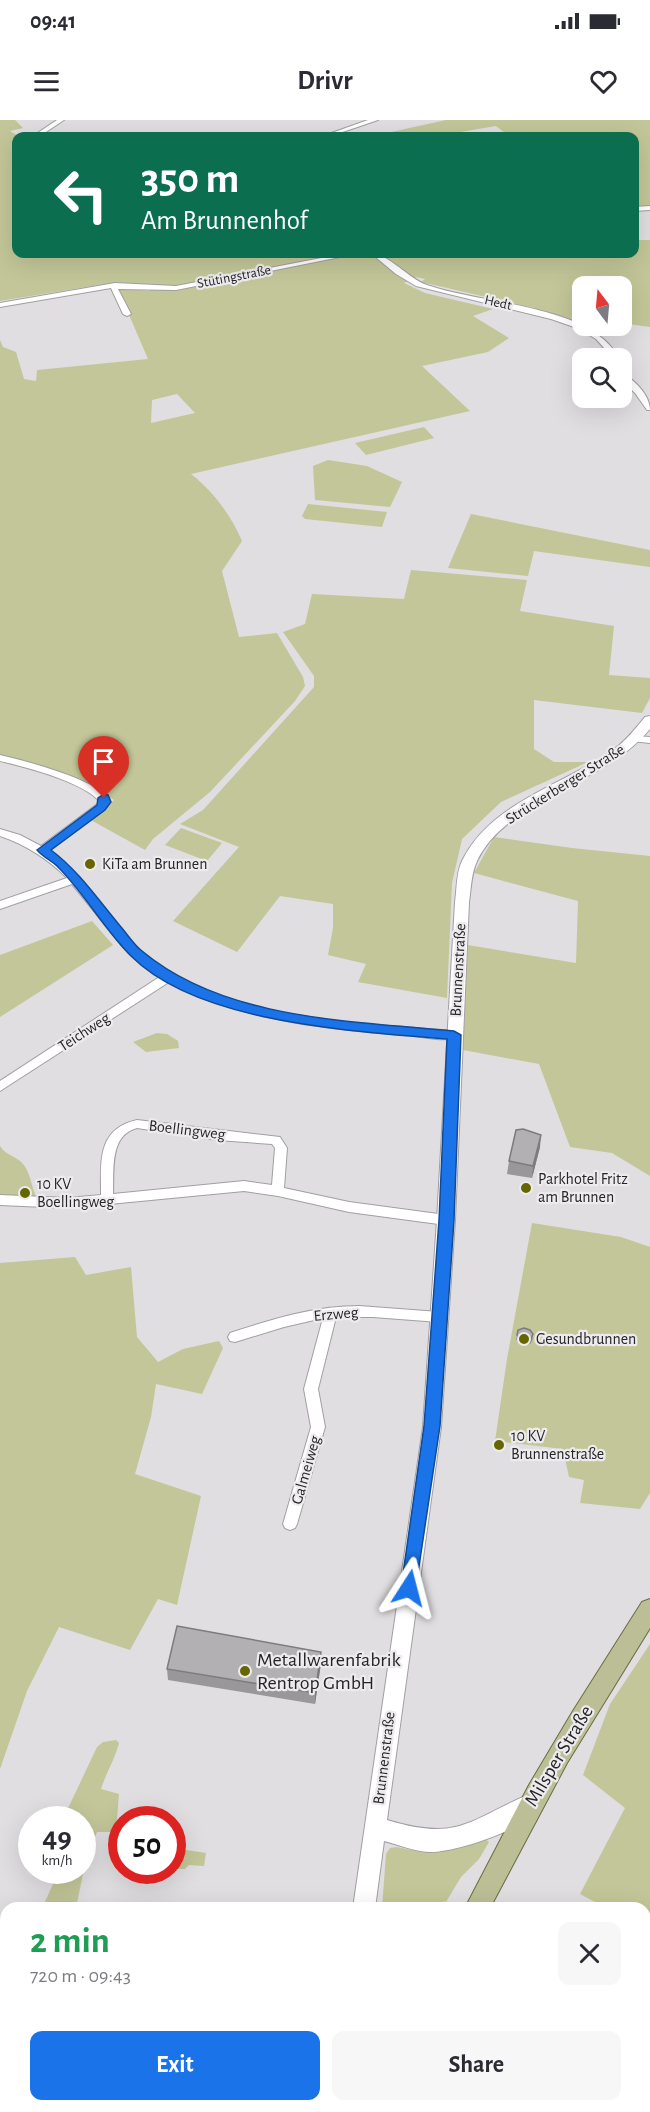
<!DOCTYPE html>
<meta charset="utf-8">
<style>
:root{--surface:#fff;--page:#f7f7f7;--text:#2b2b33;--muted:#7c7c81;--accent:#1a73e8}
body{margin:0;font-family:"Alegreya Sans",sans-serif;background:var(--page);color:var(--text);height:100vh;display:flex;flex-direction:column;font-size:22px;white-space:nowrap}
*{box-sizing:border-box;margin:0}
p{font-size:20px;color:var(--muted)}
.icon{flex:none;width:33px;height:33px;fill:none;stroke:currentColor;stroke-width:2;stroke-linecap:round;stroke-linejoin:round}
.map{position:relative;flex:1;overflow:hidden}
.panel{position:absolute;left:0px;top:1782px;width:651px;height:210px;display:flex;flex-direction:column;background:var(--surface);border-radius:18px 18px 0 0;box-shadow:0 6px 24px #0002}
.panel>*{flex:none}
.hud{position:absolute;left:12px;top:12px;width:627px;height:126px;border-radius:12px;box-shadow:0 6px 24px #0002;background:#0b6e4f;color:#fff;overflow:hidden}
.needle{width:39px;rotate:344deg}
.fabs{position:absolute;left:572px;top:156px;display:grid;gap:12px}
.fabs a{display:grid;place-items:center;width:60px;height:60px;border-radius:12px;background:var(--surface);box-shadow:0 6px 24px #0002;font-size:30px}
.speed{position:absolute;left:18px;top:1686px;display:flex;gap:12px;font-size:30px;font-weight:700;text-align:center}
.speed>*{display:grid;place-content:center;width:78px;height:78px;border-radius:50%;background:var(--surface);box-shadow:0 6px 24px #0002;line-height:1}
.speed small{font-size:15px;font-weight:400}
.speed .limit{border:9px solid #d22;background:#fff;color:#111}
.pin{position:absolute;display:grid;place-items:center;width:51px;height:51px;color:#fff;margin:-62px -26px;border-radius:50% 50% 50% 0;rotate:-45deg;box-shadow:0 0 6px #0007}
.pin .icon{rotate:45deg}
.me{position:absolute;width:66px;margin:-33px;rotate:9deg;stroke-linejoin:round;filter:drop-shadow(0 0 4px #0008)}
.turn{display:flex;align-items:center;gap:21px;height:126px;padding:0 30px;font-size:27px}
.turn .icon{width:78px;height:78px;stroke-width:2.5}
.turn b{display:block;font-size:42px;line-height:51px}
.round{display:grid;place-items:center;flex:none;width:63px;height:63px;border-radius:12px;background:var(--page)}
.headline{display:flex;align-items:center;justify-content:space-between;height:102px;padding:0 30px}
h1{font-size:36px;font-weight:700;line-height:45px;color:#1e9e55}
.action{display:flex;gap:12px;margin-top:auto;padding:12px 30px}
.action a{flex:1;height:69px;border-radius:12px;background:var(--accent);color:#fff;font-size:24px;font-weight:700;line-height:69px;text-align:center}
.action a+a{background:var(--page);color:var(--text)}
.status{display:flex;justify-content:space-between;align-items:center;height:42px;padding:0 30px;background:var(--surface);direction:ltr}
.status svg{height:16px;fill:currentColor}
header{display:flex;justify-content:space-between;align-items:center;height:78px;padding:0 30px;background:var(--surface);font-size:27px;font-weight:700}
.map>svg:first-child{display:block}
.green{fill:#c3c698;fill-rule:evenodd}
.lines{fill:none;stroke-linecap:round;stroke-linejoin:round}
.minor-casing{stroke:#a19fa2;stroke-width:2}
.secondary-casing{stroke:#a19fa2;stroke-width:2}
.primary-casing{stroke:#6b6c40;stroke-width:2}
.minor{fill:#fff;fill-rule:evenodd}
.secondary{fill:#fff;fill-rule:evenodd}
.primary{fill:#bcbe95;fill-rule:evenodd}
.wall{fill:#9a979b}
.shaded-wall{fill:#7d7b7e}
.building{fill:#b3b0b4;stroke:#7d7b7e;stroke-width:1.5}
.route{fill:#1a73e8;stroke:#114b97;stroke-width:1.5}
.poi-dot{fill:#660;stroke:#edebee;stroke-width:2}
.labels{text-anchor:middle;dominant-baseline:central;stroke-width:4.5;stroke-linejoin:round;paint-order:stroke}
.far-street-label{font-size:14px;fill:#262527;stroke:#edebee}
.street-label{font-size:16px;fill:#262527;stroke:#edebee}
.poi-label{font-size:16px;fill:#262527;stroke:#edebee;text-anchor:start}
.near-poi-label{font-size:20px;fill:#262527;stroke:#edebee;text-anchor:start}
.near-street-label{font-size:20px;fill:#262527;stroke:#edebee}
</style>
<div class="status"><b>09:41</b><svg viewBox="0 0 49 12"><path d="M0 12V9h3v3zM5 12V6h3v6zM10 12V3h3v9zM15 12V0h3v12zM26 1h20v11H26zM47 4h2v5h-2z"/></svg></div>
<header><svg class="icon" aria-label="menu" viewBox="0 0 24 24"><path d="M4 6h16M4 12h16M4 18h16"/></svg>Drivr<svg class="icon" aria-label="heart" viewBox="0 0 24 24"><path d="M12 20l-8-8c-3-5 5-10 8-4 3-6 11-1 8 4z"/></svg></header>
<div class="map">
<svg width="650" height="1992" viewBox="0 0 650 1992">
<rect width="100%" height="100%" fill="#e0dee1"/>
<!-- green -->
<g class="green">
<path d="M0,0H15L23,8L10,11L18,16L16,134H372L375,136L394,134H634L635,120H650V207L621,203V166H582V206H607L585,207L534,188L421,162L425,159L416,157L404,163L425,173L493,189L473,196L509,218L488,232L422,246L470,291L191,354C213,371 231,395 242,421L222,451L239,517L277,513L303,557L305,566L295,581L210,672L153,719L145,730L89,699L114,680C76,658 44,644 0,635V220L3,227L16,232L24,259L36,261L37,250L148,239L117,167L149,171L152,167L117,162L0,181ZM177,274L195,293L151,303L152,280Z"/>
<polygon points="446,0 650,0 650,87 635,87 634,16 509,16 496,6 437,16 373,16"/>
<polygon points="424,307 434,318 366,335 355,323"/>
<polygon points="328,340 367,346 402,362 390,387 315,380 313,346"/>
<polygon points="308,384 387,392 382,407 305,399 302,396"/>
<polygon points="471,394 650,430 650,447 534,431 528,456 448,448"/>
<polygon points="411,450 527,460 520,491 614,506 609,555 650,558 650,578 642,593 534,580 534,629 554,642 588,642 501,682 462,719 452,763 447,878 358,862 366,844 328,835 333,808 333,784 280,776 237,832 173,801 239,727 180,704 203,690 314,567 314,556 283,512 305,504 312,474 404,479"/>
<polygon points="181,708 222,723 207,741 165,725"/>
<polygon points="494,717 572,728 650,736 650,1056 612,1033 570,1027 539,944 463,930 468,825 576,843 578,781 474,753"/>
<polygon points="92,801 113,825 0,897 0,835"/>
<polygon points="157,913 167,914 178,921 179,928 146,932 133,922"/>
<path d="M0,1026C5,1034 12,1035 20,1041C30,1049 31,1065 36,1077L0,1075Z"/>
<polygon points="532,1103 621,1117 650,1127 650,1373 640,1389 580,1383 584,1360 569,1357 563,1329 495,1321 507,1239"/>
<polygon points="75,1137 86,1155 131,1147 137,1217 158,1242 183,1229 219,1221 223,1228 202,1274 156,1264 151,1297 135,1354 201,1376 177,1485 158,1479 130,1530 59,1507 27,1571 0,1649 0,1143"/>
<polygon points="650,1524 650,1812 645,1809 645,1788 606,1788 580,1774 625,1688 583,1655 610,1584"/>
<path d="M116,1620L119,1623C115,1639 106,1653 101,1669L119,1674L116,1712H97L86,1739L76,1788H42L59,1751L82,1750V1700L63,1699L97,1627L103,1622Z"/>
<polygon points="484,1718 489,1722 479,1739 461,1757 446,1782 444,1781 439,1788 382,1788 386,1734 390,1728 397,1727 411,1730 412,1725"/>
<polygon points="173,1728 206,1733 204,1746 189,1745 185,1749 173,1749"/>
<polygon points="6,1847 6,1986 75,1986 0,1992 0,1852"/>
</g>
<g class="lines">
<defs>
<g id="minor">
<polygon points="57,0 64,0 40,16 33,16"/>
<polygon points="368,0 378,0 331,16 323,16"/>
<polygon points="650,86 650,90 634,91 634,87"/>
<polygon points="342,134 355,134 176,170 118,169 131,194 127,196 123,194 111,168 0,187 0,183 115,163 176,166"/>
<path d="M372,134C389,134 409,159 427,165C481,184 577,184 613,229L607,238H599L605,229L596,219L577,208L551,199L416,166L396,154Z"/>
<path d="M621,253C634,259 650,275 650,290H647L635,273L621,259Z"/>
<polygon points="635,616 650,617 650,623 631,621 630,619"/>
<path d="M0,635C22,640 104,661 110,682L105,689L49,731C66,744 81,759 94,775C109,794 122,816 141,831C229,902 347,902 454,911L460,915L458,918C442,922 420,916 403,915C317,908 248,901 169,862L0,971V961L161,856L123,827L72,764L0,789V781L67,758C47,738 26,725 0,716V709L20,715L41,726L100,682C84,662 25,647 0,641Z"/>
<path d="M137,1000L280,1017L287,1028L284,1068L349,1082L446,1095L450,1097L452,1100L450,1103L446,1105L349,1092L278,1076L244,1071L68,1088L0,1085V1075L68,1078L101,1075C101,1041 97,1009 137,1000ZM137,1008L217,1020L272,1024L275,1028L272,1065L244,1061L113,1074C114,1051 109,1015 137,1008Z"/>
<path d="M359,1186L439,1192L444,1193L446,1197L444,1201L439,1202L373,1197H336L318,1269L325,1307L297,1404L295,1408L290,1410L285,1408L283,1404L311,1307L304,1269L323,1198L284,1207L235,1222L230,1221L228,1217L230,1213C273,1199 314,1186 359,1186Z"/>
<polygon points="645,1962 650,1964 650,1984 645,1982"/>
<polygon points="601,1986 619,1986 616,1992 598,1992"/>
</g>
<g id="secondary">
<path d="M650,596V609C604,665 506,679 477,741C471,754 471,769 469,782L455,1100L441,1307L387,1700C460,1722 468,1700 530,1674L538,1678L541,1685C531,1708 454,1733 429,1732C414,1731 399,1725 384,1721L375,1788H353L423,1307L437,1100L455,782C457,769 456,753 462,741C491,682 562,666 613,630C626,621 635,609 645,597Z"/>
<polygon points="312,1986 338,1986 335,1992 310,1992"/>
</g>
<g id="primary">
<polygon points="650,1479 650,1508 567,1643 490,1788 465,1788 529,1665 573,1591 642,1482"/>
<polygon points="171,1986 240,1986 238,1992 169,1992"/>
<polygon points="288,1986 320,1986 318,1992 286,1992"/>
</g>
</defs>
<!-- minor casing -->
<use href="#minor" class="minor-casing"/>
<!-- secondary casing -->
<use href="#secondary" class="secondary-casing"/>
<!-- primary casing -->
<use href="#primary" class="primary-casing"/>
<!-- minor -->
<use href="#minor" class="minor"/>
<!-- secondary -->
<use href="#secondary" class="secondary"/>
<!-- primary -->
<use href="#primary" class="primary"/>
</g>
<!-- wall -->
<g class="wall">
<polygon points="540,1027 532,1058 507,1054 509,1041"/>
<polygon points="517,1215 533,1218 531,1223 526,1225 519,1223 516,1219"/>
<polygon points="321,1532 321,1543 315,1584 168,1560 167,1549"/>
</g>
<!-- shaded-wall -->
<g class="shaded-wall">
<polygon points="541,1015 540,1027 532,1058 533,1046"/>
<polygon points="533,1214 531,1223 526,1225 526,1221"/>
<polygon points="321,1532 321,1543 315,1584 315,1573"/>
</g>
<!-- building -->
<g class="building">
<polygon points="523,1009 541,1015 533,1046 509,1041 516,1010"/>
<polygon points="524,1208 530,1210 533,1214 531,1219 526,1221 520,1219 517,1215 518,1210"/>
<polygon points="177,1506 321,1532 315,1573 167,1549"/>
</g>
<!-- route -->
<path class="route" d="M104,674L108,675L111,682L105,690L51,730C79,751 99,781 121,807C128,815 134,825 142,831C224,900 352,901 454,911L461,915L454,1100L440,1306L415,1473L409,1475L403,1473L401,1468L424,1306L439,1100L447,919C355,911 199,904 131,836C104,809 85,774 58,747C52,741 43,737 37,730L97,685L98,678Z"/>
<!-- markers -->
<g class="poi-dot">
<circle cx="90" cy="744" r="6"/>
<circle cx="526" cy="1068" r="6"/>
<circle cx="25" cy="1073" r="6"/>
<circle cx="524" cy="1219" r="6"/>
<circle cx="499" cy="1325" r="6"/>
<circle cx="245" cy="1551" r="6"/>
</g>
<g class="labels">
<!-- far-street labels -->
<g class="far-street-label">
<text transform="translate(234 157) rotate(-11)">Stütingstraße</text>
<text transform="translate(498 183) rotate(13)">Hedt</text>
</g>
<!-- street labels -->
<g class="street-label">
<text transform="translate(565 664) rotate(-32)">Strückerberger Straße</text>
<text transform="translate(458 850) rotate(-87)">Brunnenstraße</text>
<text transform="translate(84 912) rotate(-33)">Teichweg</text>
<text transform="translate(187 1010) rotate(7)">Boellingweg</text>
<text transform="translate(336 1194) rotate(-5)">Erzweg</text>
<text transform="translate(306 1350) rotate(-74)">Galmeiweg</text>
<text transform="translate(384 1638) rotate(-83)">Brunnenstraße</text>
</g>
<!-- poi labels -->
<g class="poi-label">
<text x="102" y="744">KiTa am Brunnen</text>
<text x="538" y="1059">Parkhotel Fritz<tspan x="538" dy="18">am Brunnen</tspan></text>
<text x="37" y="1064">10 KV<tspan x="37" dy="18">Boellingweg</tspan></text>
<text x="536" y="1219">Gesundbrunnen</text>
<text x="511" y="1316">10 KV<tspan x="511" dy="18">Brunnenstraße</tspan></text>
</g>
<!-- near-poi labels -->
<g class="near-poi-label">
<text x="257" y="1540">Metallwarenfabrik<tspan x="257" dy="23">Rentrop GmbH</tspan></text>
</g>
<!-- near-street labels -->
<g class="near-street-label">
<text transform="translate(559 1636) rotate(-59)">Milsper Straße</text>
</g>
</g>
</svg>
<div class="fabs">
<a><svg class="needle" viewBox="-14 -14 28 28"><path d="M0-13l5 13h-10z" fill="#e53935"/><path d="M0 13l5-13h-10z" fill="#7c7c81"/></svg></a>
<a><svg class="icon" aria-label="search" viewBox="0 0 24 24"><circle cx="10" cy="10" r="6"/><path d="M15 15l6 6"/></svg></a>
</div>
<div class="speed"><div>49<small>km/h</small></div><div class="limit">50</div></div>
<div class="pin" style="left:104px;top:678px;background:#d93025"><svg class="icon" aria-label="arrive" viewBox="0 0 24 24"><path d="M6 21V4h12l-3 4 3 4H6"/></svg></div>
<svg class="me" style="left:409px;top:1468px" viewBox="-20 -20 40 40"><path d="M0-17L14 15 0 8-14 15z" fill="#1a73e8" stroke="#fff" stroke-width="4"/></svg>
<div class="hud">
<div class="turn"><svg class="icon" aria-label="left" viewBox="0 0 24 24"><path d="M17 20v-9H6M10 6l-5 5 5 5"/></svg><div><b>350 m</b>Am Brunnenhof</div></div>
</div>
<section class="panel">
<div class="headline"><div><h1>2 min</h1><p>720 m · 09:43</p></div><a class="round"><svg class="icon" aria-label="close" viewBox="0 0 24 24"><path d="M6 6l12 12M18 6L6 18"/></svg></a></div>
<div class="action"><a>Exit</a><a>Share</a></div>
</section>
</div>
